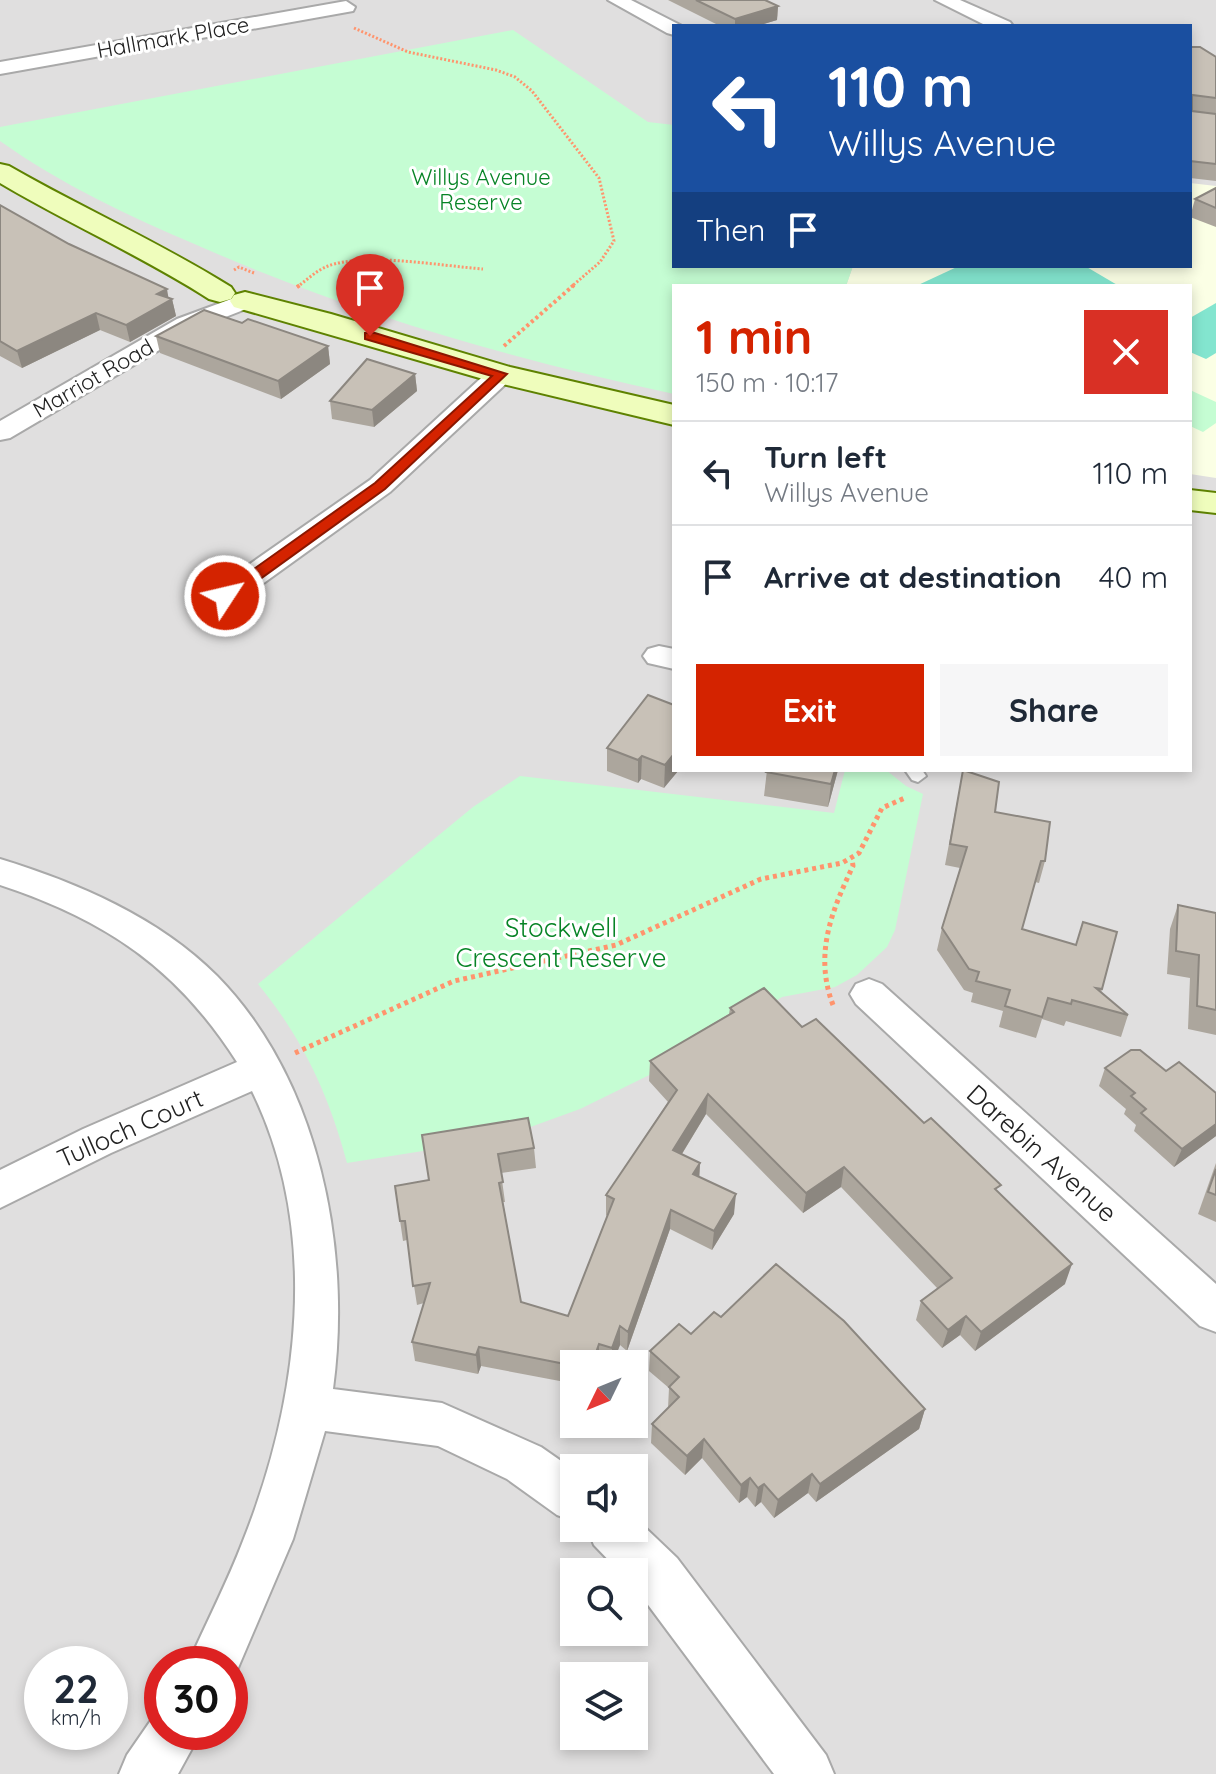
<!DOCTYPE html>
<meta charset="utf-8">
<style>
:root{--surface:#fff;--page:#f6f6f7;--text:#1f2937;--muted:#747a83;--line:#e0e1e3;--accent:#d42300}
body{margin:0;font-family:Quicksand,sans-serif;background:var(--page);color:var(--text);height:100vh;display:flex;flex-direction:column;font-size:30px;white-space:nowrap}
*{box-sizing:border-box;margin:0}
p{font-size:26px;color:var(--muted)}
.icon{flex:none;width:44px;height:44px;fill:none;stroke:currentColor;stroke-width:2;stroke-linecap:round;stroke-linejoin:round}
.map{position:relative;flex:1;overflow:hidden}
.details{position:absolute;left:672px;top:284px;width:520px;height:488px;display:flex;flex-direction:column;background:var(--surface);border-radius:0px;box-shadow:0 4px 12px #0003}
.details>*{flex:none}
.top-card{position:absolute;left:672px;top:24px;width:520px;height:244px;border-radius:0px;box-shadow:0 4px 12px #0003;background:#1a4fa0;color:#fff;overflow:hidden}
.needle{width:52px;rotate:227deg}
.tools{position:absolute;left:560px;top:1350px;display:grid;gap:16px}
.tools a{display:grid;place-items:center;width:88px;height:88px;border-radius:0px;background:var(--surface);box-shadow:0 4px 12px #0003;font-size:40px}
.speed{position:absolute;left:24px;top:1646px;display:flex;gap:16px;font-size:40px;font-weight:700;text-align:center}
.speed>*{display:grid;place-content:center;width:104px;height:104px;border-radius:50%;background:var(--surface);box-shadow:0 4px 12px #0003;line-height:1}
.speed small{font-size:20px;font-weight:400}
.speed .limit{border:12px solid #d22;background:#fff;color:#111}
.pin{position:absolute;display:grid;place-items:center;width:68px;height:68px;color:#fff;margin:-82px -34px;border-radius:50% 50% 50% 0;rotate:-45deg;box-shadow:0 0 8px #0007}
.pin .icon{rotate:45deg}
.me{position:absolute;width:88px;margin:-44px;rotate:55deg;stroke-linejoin:round;filter:drop-shadow(0 0 6px #0008)}
.turn{display:flex;align-items:center;gap:28px;height:168px;padding:0 24px;font-size:36px}
.turn .icon{width:104px;height:104px;stroke-width:2.5}
.turn b{display:block;font-size:56px;line-height:68px}
.then{display:flex;align-items:center;height:76px;padding:0 24px;background:#0003;gap:16px;font-size:30px}
.round{display:grid;place-items:center;flex:none;width:84px;height:84px;border-radius:0px;background:var(--page)}
.summary{display:flex;align-items:center;justify-content:space-between;height:136px;padding:0 24px}
h1{font-size:48px;font-weight:800;line-height:60px;color:var(--accent)}
.primary-button{display:flex;gap:16px;margin-top:auto;padding:16px 24px}
.primary-button a{flex:1;height:92px;border-radius:0px;background:var(--accent);color:#fff;font-size:32px;font-weight:800;line-height:92px;text-align:center}
.primary-button a+a{background:var(--page);color:var(--text)}
ul{padding:0;list-style:none}
li{display:flex;align-items:center;gap:24px;height:104px;padding:0 24px;border-top:2px solid var(--line)}
li div{flex:1}
li b{display:block;font-size:30px}
li em{font-style:normal}
.map>svg:first-child{display:block}
.residential{fill:#e0dfdf;fill-rule:evenodd}
.education{fill:#fbffe5}
.park{fill:#c5fdd3}
.pitch{fill:#83e5cf}
.lines{fill:none;stroke-linecap:round;stroke-linejoin:round}
.lane-casing{stroke:#a9a9a9;stroke-width:4}
.street-casing{stroke:#a9a9a9;stroke-width:4}
.secondary-casing{stroke:#5e8200;stroke-width:4}
.path-far2{stroke:#ff946d;stroke-width:3;stroke-dasharray:2 2;stroke-linecap:butt}
.path-far1{stroke:#ff946d;stroke-width:4;stroke-dasharray:3 3;stroke-linecap:butt}
.path{stroke:#ff946d;stroke-width:5;stroke-dasharray:4 4;stroke-linecap:butt}
.lane{fill:#fff;fill-rule:evenodd}
.street{fill:#fff;fill-rule:evenodd}
.secondary{fill:#effdbc;fill-rule:evenodd}
.wall{fill:#aca69d}
.shaded-wall{fill:#8c8780}
.building{fill:#c8c1b7;stroke:#8c8780;stroke-width:2}
.route{fill:#d42300;stroke:#8a1700;stroke-width:2}
.labels{text-anchor:middle;dominant-baseline:central;stroke-width:6;stroke-linejoin:round;paint-order:stroke}
.far-street-label{font-size:22px;fill:#222;stroke:#fff}
.far-park-label{font-size:22px;fill:#078426;stroke:#fff}
.park-label{font-size:26px;fill:#078426;stroke:#fff}
.street-label{font-size:26px;fill:#222;stroke:#fff}
</style>
<div class="map">
<svg width="1216" height="1774" viewBox="0 0 1216 1774">
<rect width="100%" height="100%" fill="#f2f1e8"/>
<!-- residential -->
<path class="residential" d="M0,0H1216V1774H0ZM674,26H1190V266H674ZM674,286H1190V770H674ZM574,1364H634V1424H574ZM574,1468H634V1528H574ZM574,1572H634V1632H574ZM42,1664H110V1732H42ZM162,1664H230V1732H162ZM574,1676H634V1736H574Z"/>
<!-- education -->
<polygon class="education" points="1190,183 1216,186 1216,478 1190,474 1190,286 846,286 853,266 1190,266"/>
<!-- park -->
<g class="park">
<path d="M513,30L648,122L674,125V266H853L846,286H674V394C512,359 351,313 199,246C129,216 62,185 0,141V127Z"/>
<polygon points="1190,390 1216,402 1216,423 1203,432 1190,426"/>
<path d="M845,770H886L906,786L923,794L895,930L887,947L857,975L835,987L782,997L682,1059L580,1109L525,1129L467,1144L347,1163C329,1095 303,1039 258,984L473,807L520,776L834,813Z"/>
</g>
<!-- pitch -->
<g class="pitch">
<polygon points="959,266 1085,266 1119,286 916,286"/>
<polygon points="1216,303 1216,353 1206,359 1190,352 1190,318"/>
</g>
<g class="lines">
<defs>
<polygon id="lane" points="905,770 922,770 926,776 918,782 912,780"/>
<g id="street">
<polygon points="608,0 631,0 682,26 674,26 674,35 667,33"/>
<polygon points="935,0 960,0 1010,22 1013,26 987,26"/>
<polygon points="346,1 355,7 353,11 0,74 0,62"/>
<polygon points="242,295 251,297 254,302 251,307 195,329 10,438 0,440 0,421 177,319"/>
<polygon points="501,366 510,368 514,374 510,380 390,492 236,603 225,605 214,603 210,596 214,589 370,480 492,368"/>
<polygon points="659,646 674,649 674,669 648,663 643,656 648,649"/>
<path d="M0,859C78,883 158,917 217,976C319,1080 352,1249 333,1389L442,1403L541,1447L574,1470V1521L557,1515L507,1479L438,1446L325,1431L293,1539L232,1682L230,1664H188C206,1623 227,1583 243,1541C299,1400 321,1232 252,1091L111,1153L0,1208V1170L83,1129L237,1062C177,968 106,920 0,885Z"/>
<polygon points="869,979 882,984 1216,1284 1216,1332 1200,1326 856,1004 850,994 856,984"/>
<polygon points="634,1517 677,1558 826,1755 834,1774 774,1774 634,1586 634,1572 620,1572 594,1545 587,1528 634,1528"/>
<polygon points="162,1711 162,1732 201,1732 178,1774 119,1774 127,1755 156,1713"/>
</g>
<g id="secondary">
<path d="M0,164L9,166C82,208 159,242 231,287L235,293L231,299L220,302L209,299C142,256 69,224 0,183Z"/>
<polygon points="245,292 331,314 510,367 674,405 674,425 490,381 234,307 230,301 234,295"/>
<polygon points="1190,490 1216,493 1216,513 1190,510"/>
</g>
</defs>
<!-- lane casing -->
<use href="#lane" class="lane-casing"/>
<!-- street casing -->
<use href="#street" class="street-casing"/>
<!-- secondary casing -->
<use href="#secondary" class="secondary-casing"/>
<!-- path-far2 -->
<g class="path-far2">
<polyline points="354,28 408,52 496,70 515,77 532,91 599,178 614,241 600,262 571,287"/>
<polyline points="234,270 239,267 254,273"/>
<path d="M297,287C307,280 317,270 328,266C365,252 442,266 483,269"/>
</g>
<!-- path-far1 -->
<g class="path-far1">
<polyline points="297,287 300,285"/>
<polyline points="504,346 574,285"/>
</g>
<!-- path -->
<g class="path">
<path d="M833,1005C814,955 831,912 853,866L852,859"/>
<polyline points="295,1053 454,981 616,945 761,879 842,863 859,853 882,808 907,797"/>
</g>
<!-- lane -->
<use href="#lane" class="lane"/>
<!-- street -->
<use href="#street" class="street"/>
<!-- secondary -->
<use href="#secondary" class="secondary"/>
</g>
<!-- wall -->
<g class="wall">
<polygon points="668,0 765,0 778,6 777,20 757,26 720,26"/>
<polygon points="1190,47 1216,57 1216,181 1190,178"/>
<polygon points="1216,188 1216,227 1190,217 1195,199"/>
<polygon points="0,205 69,244 172,299 176,316 130,342 100,330 22,368 0,356"/>
<polygon points="242,323 328,346 330,364 281,399 160,353 156,336"/>
<polygon points="415,374 417,391 374,427 332,419 330,401"/>
<polygon points="674,705 664,788 641,779 638,783 607,771 607,748"/>
<polygon points="767,770 838,770 828,807 764,796"/>
<polygon points="963,770 995,812 1045,861 1039,883 1035,882 1022,929 1076,945 1117,932 1101,993 1128,1015 1121,1037 1066,1021 1064,1026 1042,1019 1036,1038 999,1027 1003,1011 971,1002 973,993 964,990 937,950 942,928 960,868 945,865"/>
<polygon points="1178,905 1216,913 1216,1035 1188,1029 1190,978 1167,974 1170,929"/>
<polygon points="730,1008 802,1027 924,1123 998,1193 1065,1284 975,1351 960,1335 942,1348 916,1320 921,1301 938,1289 841,1187 803,1213 706,1114 682,1154 700,1163 699,1177 734,1214 712,1250 670,1229 627,1351 620,1345 613,1364 574,1364 574,1377 568,1375 565,1382 481,1366 478,1374 415,1361 412,1342 424,1303 417,1305 407,1240 403,1241 395,1186 429,1180 422,1135 534,1148 536,1168 501,1173 505,1202 503,1202 521,1302 568,1316 607,1216 606,1215 606,1195 668,1102 649,1081 650,1061 729,1014"/>
<polygon points="1105,1068 1166,1071 1216,1093 1216,1136 1174,1167 1134,1131 1136,1125 1124,1114 1126,1109 1099,1086"/>
<polygon points="1216,1163 1216,1222 1198,1214"/>
<polygon points="721,1317 925,1409 919,1429 816,1502 808,1493 774,1518 761,1502 755,1507 747,1497 739,1503 702,1458 685,1475 651,1443 652,1424 668,1408 669,1388 649,1371 650,1351 691,1334"/>
</g>
<!-- shaded-wall -->
<g class="shaded-wall">
<polygon points="778,6 777,20 757,26 735,26 735,19"/>
<polygon points="167,289 169,301 172,299 176,316 130,342 126,325 157,294"/>
<polygon points="96,313 100,330 22,368 17,351"/>
<polygon points="328,346 330,364 281,399 278,381"/>
<polygon points="415,374 417,391 374,427 372,410"/>
<polygon points="674,754 674,770 679,770 664,788 665,765"/>
<polygon points="642,756 641,779 638,783 638,760"/>
<polygon points="835,770 838,770 828,807 831,784"/>
<polygon points="708,1094 706,1114 672,1170 673,1150"/>
<polygon points="1216,1124 1216,1136 1174,1167 1182,1149"/>
<polygon points="700,1163 699,1183 693,1174"/>
<polygon points="844,1167 841,1187 803,1213 806,1193"/>
<polygon points="736,1194 734,1214 712,1250 714,1231"/>
<polygon points="671,1210 670,1229 627,1351 628,1332"/>
<polygon points="1072,1264 1065,1284 975,1351 981,1332"/>
<polygon points="966,1316 960,1335 942,1348 948,1330"/>
<polygon points="620,1326 620,1345 612,1364 612,1348"/>
<polygon points="599,1344 599,1364 592,1364"/>
<polygon points="479,1347 481,1366 478,1374 476,1355"/>
<polygon points="567,1356 568,1375 565,1382 565,1364"/>
<polygon points="925,1409 919,1429 816,1502 820,1484"/>
<polygon points="704,1439 702,1458 685,1475 687,1456"/>
<polygon points="812,1474 808,1493 774,1518 778,1500"/>
<polygon points="750,1478 747,1497 739,1503 741,1485"/>
<polygon points="764,1484 761,1502 755,1507 758,1488"/>
</g>
<!-- building -->
<g class="building">
<polygon points="696,0 765,0 778,6 735,19"/>
<polygon points="1190,47 1200,47 1216,57 1216,98 1192,95 1192,111 1216,114 1216,164 1190,161"/>
<polygon points="1216,188 1216,208 1195,199"/>
<polygon points="0,205 69,244 167,289 157,294 172,299 126,325 96,313 17,351 0,341"/>
<polygon points="204,310 242,323 248,319 328,346 278,381 156,336"/>
<polygon points="367,359 415,374 372,410 330,401"/>
<polygon points="648,695 674,705 674,754 665,765 642,756 638,760 607,748"/>
<polygon points="767,770 835,770 831,784 766,772"/>
<polygon points="963,770 999,782 995,812 1050,822 1045,861 1041,861 1022,929 1076,945 1083,922 1117,932 1102,989 1096,988 1128,1015 1072,1000 1071,1004 1048,998 1042,1017 1005,1006 1010,990 976,981 979,972 969,969 942,928 967,847 950,844"/>
<polygon points="1178,905 1216,913 1216,1010 1197,1006 1199,955 1176,951"/>
<polygon points="764,988 802,1027 816,1019 924,1123 931,1118 1001,1185 995,1189 1072,1264 981,1332 966,1316 948,1330 921,1301 952,1278 844,1167 806,1193 708,1094 673,1150 700,1163 693,1174 736,1194 714,1231 671,1210 628,1332 620,1326 612,1348 599,1344 592,1364 567,1356 565,1364 479,1347 476,1355 412,1342 430,1283 413,1286 405,1221 400,1221 395,1186 429,1180 422,1135 528,1118 534,1148 498,1154 503,1182 499,1183 521,1302 568,1316 614,1199 606,1195 677,1090 650,1061 734,1012 730,1008"/>
<polygon points="1131,1050 1140,1050 1166,1071 1179,1062 1216,1093 1216,1124 1182,1149 1141,1113 1146,1109 1131,1096 1135,1093 1105,1068"/>
<polygon points="1216,1169 1216,1195 1208,1192"/>
<polygon points="776,1264 844,1321 925,1409 820,1484 812,1474 778,1500 764,1484 758,1488 750,1478 741,1485 704,1439 687,1456 652,1424 679,1397 669,1387 679,1377 650,1351 679,1324 691,1334 714,1312 721,1317"/>
</g>
<!-- route -->
<polygon class="route" points="365,333 375,333 507,374 385,489 231,600 220,600 220,593 375,483 492,376 365,339"/>
<g class="labels">
<!-- far-street labels -->
<g class="far-street-label">
<text transform="translate(173 37) rotate(-10)">Hallmark Place</text>
<text transform="translate(93 378) rotate(-30)">Marriot Road</text>
</g>
<!-- far-park labels -->
<g class="far-park-label">
<text x="481" y="177">Willys Avenue<tspan x="481" dy="25">Reserve</tspan></text>
</g>
<!-- park labels -->
<g class="park-label">
<text x="561" y="927">Stockwell<tspan x="561" dy="30">Crescent Reserve</tspan></text>
</g>
<!-- street labels -->
<g class="street-label">
<text transform="translate(130 1128) rotate(-24)">Tulloch Court</text>
<text transform="translate(1042 1153) rotate(42)">Darebin Avenue</text>
</g>
</g>
</svg>
<div class="tools">
<a><svg class="needle" viewBox="-14 -14 28 28"><path d="M0-13l5 13h-10z" fill="#e53935"/><path d="M0 13l5-13h-10z" fill="#747a83"/></svg></a>
<a><svg class="icon" aria-label="sound" viewBox="0 0 24 24"><path d="M4 9h4l5-4v14l-5-4H4zM17 9q2 3 0 6"/></svg></a>
<a><svg class="icon" aria-label="search" viewBox="0 0 24 24"><circle cx="10" cy="10" r="6"/><path d="M15 15l6 6"/></svg></a>
<a><svg class="icon" aria-label="layers" viewBox="0 0 24 24"><path d="M12 4l9 5-9 5-9-5zM3 14l9 5 9-5"/></svg></a>
</div>
<div class="speed"><div>22<small>km/h</small></div><div class="limit">30</div></div>
<div class="pin" style="left:370px;top:336px;background:#d93025"><svg class="icon" aria-label="arrive" viewBox="0 0 24 24"><path d="M6 21V4h12l-3 4 3 4H6"/></svg></div>
<svg class="me" style="left:225px;top:596px" viewBox="-20 -20 40 40"><circle r="17" fill="#d42300" stroke="#fff" stroke-width="3"/><path d="M0-11L8 9 0 5-8 9z" fill="#fff"/></svg>
<div class="top-card">
<div class="turn"><svg class="icon" aria-label="left" viewBox="0 0 24 24"><path d="M17 20v-9H6M10 6l-5 5 5 5"/></svg><div><b>110 m</b>Willys Avenue</div></div>
<div class="then">Then<svg class="icon" aria-label="arrive" viewBox="0 0 24 24"><path d="M6 21V4h12l-3 4 3 4H6"/></svg></div>
</div>
<section class="details">
<div class="summary"><div><h1>1 min</h1><p>150 m · 10:17</p></div><a class="round" style="background:#d93025;color:#fff"><svg class="icon" aria-label="close" viewBox="0 0 24 24"><path d="M6 6l12 12M18 6L6 18"/></svg></a></div>
<ul>
<li><svg class="icon" aria-label="left" viewBox="0 0 24 24"><path d="M17 20v-9H6M10 6l-5 5 5 5"/></svg><div><b>Turn left</b><p>Willys Avenue</p></div><em>110 m</em></li>
<li><svg class="icon" aria-label="arrive" viewBox="0 0 24 24"><path d="M6 21V4h12l-3 4 3 4H6"/></svg><div><b>Arrive at destination</b></div><em>40 m</em></li>
</ul>
<div class="primary-button"><a>Exit</a><a>Share</a></div>
</section>
</div>
